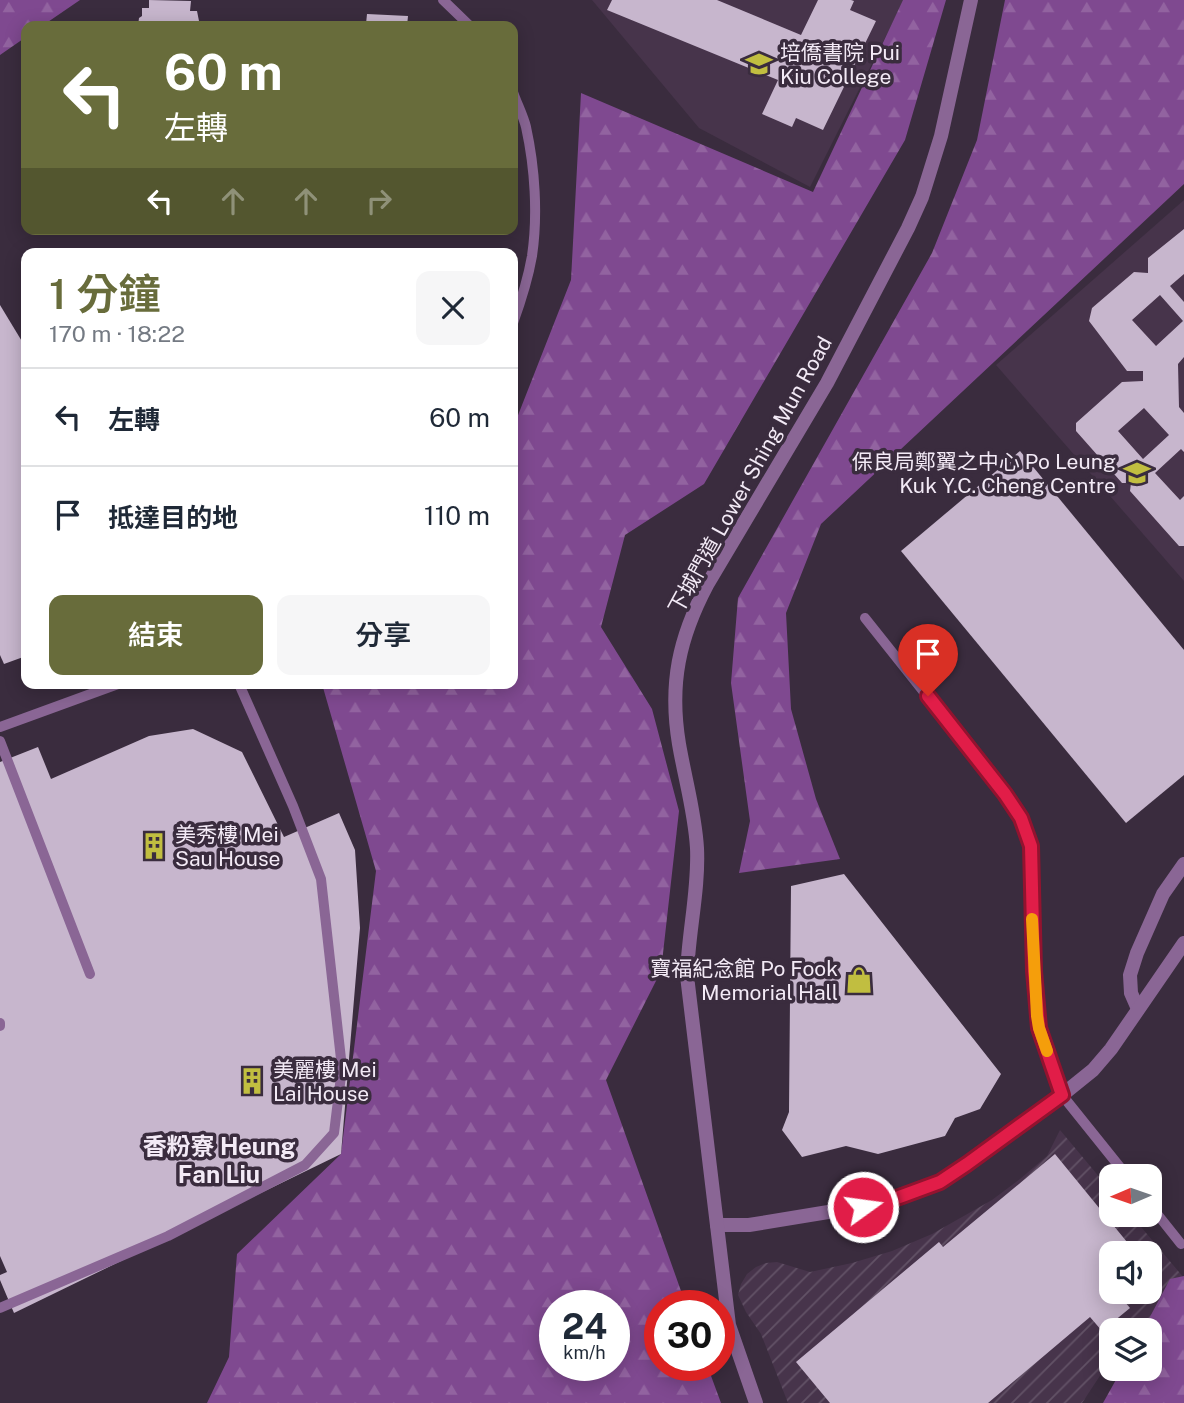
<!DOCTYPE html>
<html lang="zh-TW">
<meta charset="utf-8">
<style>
:root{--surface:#fff;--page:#f6f6f7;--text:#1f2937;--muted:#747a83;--line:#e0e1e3;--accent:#686c3b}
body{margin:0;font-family:"Public Sans","Noto Sans TC",sans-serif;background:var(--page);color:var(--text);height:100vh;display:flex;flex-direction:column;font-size:26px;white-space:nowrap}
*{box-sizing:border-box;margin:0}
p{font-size:23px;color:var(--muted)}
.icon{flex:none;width:38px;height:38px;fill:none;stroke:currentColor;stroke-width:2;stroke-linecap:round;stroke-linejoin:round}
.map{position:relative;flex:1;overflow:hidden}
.panel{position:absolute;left:21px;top:248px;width:497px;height:441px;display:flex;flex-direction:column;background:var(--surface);border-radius:14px;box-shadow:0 4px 18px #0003}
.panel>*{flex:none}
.top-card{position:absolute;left:21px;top:21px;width:497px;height:214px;border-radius:14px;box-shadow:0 4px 18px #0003;background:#686c3b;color:#fff;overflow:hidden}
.needle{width:46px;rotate:268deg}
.buttons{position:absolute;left:1099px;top:1164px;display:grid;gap:14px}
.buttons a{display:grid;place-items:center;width:63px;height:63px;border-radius:14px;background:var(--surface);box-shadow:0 4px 18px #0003;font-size:35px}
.speed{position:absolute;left:539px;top:1290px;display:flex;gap:14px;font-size:35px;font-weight:700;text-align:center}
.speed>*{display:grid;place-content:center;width:91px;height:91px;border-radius:50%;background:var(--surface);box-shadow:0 4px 18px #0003;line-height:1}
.speed small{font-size:18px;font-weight:400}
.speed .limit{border:10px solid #d22;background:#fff;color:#111}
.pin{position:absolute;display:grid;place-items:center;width:60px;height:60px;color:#fff;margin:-72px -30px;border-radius:50% 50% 50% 0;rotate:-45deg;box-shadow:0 0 7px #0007}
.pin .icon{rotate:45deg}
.me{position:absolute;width:77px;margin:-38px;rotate:76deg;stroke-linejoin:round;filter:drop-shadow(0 0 5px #0008)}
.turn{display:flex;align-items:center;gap:24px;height:147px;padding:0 28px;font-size:32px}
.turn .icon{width:91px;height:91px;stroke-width:2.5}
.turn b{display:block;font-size:49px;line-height:60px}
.lanes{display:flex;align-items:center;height:66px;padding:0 28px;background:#0003;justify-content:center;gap:35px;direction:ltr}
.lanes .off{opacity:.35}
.round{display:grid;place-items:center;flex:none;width:74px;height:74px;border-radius:14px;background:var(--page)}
.overview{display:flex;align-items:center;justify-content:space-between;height:119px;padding:0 28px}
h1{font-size:42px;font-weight:600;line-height:52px;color:var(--accent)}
.primary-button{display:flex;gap:14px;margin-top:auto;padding:14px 28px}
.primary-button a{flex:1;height:80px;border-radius:14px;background:var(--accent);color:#fff;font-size:28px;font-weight:600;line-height:80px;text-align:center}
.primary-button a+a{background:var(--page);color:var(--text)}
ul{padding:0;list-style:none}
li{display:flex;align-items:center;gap:21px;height:98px;padding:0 28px;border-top:2px solid var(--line)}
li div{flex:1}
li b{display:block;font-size:26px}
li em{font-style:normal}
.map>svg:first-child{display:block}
.built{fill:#47344b}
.industrial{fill:url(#industrial-furrows);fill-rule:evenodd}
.forest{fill:url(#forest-firs);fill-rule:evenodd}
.building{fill:#c7b6cd;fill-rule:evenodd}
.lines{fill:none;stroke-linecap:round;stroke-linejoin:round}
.lane{stroke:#8a6695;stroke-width:10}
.street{stroke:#8a6695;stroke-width:14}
.route-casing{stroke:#92132f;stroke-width:18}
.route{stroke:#e11d48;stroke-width:12}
.slow{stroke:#f59e0b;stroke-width:12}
.labels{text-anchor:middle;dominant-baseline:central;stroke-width:7;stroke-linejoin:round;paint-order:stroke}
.poi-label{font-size:21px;fill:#f3eaf6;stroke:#3a2c3e;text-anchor:start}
.street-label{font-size:21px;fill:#f3eaf6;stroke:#3a2c3e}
.quarter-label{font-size:24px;font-weight:bold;fill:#f3eaf6;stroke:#3a2c3e}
</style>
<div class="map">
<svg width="1184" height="1403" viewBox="0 0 1184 1403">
<defs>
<pattern id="industrial-furrows" width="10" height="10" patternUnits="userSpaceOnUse" patternTransform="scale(1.75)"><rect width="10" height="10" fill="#47344b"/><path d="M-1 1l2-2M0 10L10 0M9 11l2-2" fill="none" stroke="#625266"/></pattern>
<pattern id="forest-firs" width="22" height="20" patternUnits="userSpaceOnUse" patternTransform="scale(1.75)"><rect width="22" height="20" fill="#7f4990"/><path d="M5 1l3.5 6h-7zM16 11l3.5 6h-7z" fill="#9263a0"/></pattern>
</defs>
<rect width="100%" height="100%" fill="#3a2c3e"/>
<!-- built -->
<g class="built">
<polygon points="592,0 904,0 810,187 699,128"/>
<polygon points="1184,200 1184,581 996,365"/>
</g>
<!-- industrial -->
<path class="industrial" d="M1060,1130L1111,1191V1214L1131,1215L1184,1278L1143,1330H1111V1359L1082,1403H788L761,1334L746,1312L738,1295L741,1284L747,1274L756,1267L766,1263L777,1262L810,1272L852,1263L892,1251L932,1234L992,1200L1020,1179L1047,1156ZM1111,1253H1150V1292H1111Z"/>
<!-- forest -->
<g class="forest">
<polygon points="0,0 80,0 42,26 26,26 26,37 0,55"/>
<path d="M903,0H946L905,140L704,484L625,535L601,627L652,709L679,811L661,971L606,1080L686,1305L660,1306V1365H707L721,1403H207L229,1357L237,1254L341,1154L376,871L322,684H513V428L571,280L581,93L813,192ZM555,1306H614V1365H555Z"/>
<polygon points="1005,0 1184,0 1184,184 821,524 786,613 791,709 816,799 840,859 739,873 750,821 731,683 738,598 932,253 977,140"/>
<polygon points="1184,1276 1184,1403 1103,1403 1122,1369 1150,1368 1150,1330 1143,1330 1170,1279"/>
</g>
<!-- building -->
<g class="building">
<polygon points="149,0 191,1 190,11 197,11 200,26 138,26 139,18 142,16 142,8 149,8"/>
<polygon points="612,0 717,0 801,35 818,0 851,0 854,1 850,10 876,21 823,130 796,118 792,127 762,114 778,80 607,10"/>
<polygon points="367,14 408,16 407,26 359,26 359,24 366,24"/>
<path d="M1184,229V274L1170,286L1184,302V357L1178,364L1179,407L1184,413V452L1181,449L1155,473L1180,500L1184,496V546H1179L1130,491L1131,483H1122L1076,431V423L1122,382L1143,381V371H1127L1089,321L1092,308L1134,272L1148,273V258ZM1160,295L1183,321L1156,346L1132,320ZM1144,408L1169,435L1143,459L1118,431Z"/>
<polygon points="0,305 26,348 26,656 4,664 0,655"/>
<polygon points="1020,451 1184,650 1184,775 1126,823 901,551"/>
<polygon points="193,729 242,752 284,837 339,813 355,850 360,928 341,1154 14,1313 0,1280 0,1275 7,1272 0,1256 0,762 38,747 51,779 149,736"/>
<polygon points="844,874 1001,1074 980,1109 955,1118 945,1136 878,1154 846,1146 802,1157 782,1130 789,1112 791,886"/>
<polygon points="1055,1154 1136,1253 1111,1253 1111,1292 1121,1292 1118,1294 1130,1308 1102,1331 1090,1317 988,1403 830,1403 796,1362 939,1242 943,1247"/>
</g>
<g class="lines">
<!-- lane -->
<g class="lane">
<polyline points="443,0 470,26"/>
<path d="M513,92C517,104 523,115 526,127C535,168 538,215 532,256C528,279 521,301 513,323"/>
<polyline points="865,618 1005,794 1021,818 1031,846 1033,949 1039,1028 1062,1095 1127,1176"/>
<polyline points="0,727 118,684"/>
<polyline points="0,741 90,974"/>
<polyline points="0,1023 0,1026"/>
<polyline points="1150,1205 1181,1244"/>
<polyline points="0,1308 168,1236 305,1165 334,1133 342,1068 321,879 293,806 239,684"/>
</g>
<!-- street -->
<g class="street">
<polyline points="1138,1009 1131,993 1130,975 1137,953 1163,894 1184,864"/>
<polyline points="717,1225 749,1225 883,1203 940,1182 967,1164 1062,1095 1093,1070 1111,1049 1184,943"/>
<path d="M756,1403L729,1325L687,976C688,933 699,891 697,848C695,813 685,779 679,744C669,684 679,638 707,585L827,383L908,228L922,197L941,136L971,0"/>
</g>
</g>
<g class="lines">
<defs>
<polyline id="route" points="863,1207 883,1203 940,1182 967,1164 1062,1095 1039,1028 1034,971 1031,846 1021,818 1005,794 928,696"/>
</defs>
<!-- route casing -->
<use href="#route" class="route-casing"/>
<!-- route -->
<use href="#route" class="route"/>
<!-- slow -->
<polyline class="slow" points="1032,919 1037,1016 1039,1028 1047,1051"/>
</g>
<!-- icons -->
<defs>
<symbol id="school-bare" viewBox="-9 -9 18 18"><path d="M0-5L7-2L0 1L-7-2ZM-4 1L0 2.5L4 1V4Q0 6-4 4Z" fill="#c1be40" stroke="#3a2c3e" stroke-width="2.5" paint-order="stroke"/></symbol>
<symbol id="building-bare" viewBox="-9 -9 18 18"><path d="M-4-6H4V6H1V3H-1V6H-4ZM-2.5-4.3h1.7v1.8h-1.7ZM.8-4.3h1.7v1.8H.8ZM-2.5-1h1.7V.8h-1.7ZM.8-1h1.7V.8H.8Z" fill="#c1be40" stroke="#3a2c3e" stroke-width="2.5" paint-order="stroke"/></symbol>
<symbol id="shop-bare" viewBox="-9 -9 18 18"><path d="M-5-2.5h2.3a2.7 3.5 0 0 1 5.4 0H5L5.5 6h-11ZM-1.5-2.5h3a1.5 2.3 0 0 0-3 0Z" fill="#c1be40" stroke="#3a2c3e" stroke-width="2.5" paint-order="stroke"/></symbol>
</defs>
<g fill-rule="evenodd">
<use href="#school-bare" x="740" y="45" width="38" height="38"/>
<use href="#school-bare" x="1118" y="454" width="38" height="38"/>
<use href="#building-bare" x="135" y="827" width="38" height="38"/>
<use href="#shop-bare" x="840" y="961" width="38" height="38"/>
<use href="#building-bare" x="233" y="1062" width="38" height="38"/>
</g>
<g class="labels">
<!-- poi labels -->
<g class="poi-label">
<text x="780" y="52">培僑書院 Pui<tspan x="780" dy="24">Kiu College</tspan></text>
<text x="1116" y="461" text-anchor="end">保良局鄭翼之中心 Po Leung<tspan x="1116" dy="24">Kuk Y.C. Cheng Centre</tspan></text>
<text x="175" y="834">美秀樓 Mei<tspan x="175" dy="24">Sau House</tspan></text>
<text x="838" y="968" text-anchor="end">寶福紀念館 Po Fook<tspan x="838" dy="24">Memorial Hall</tspan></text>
<text x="273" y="1069">美麗樓 Mei<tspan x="273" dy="24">Lai House</tspan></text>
</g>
<!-- street labels -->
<g class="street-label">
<text transform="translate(750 475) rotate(-61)">下城門道 Lower Shing Mun Road</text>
</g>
<!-- quarter labels -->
<g class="quarter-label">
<text x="219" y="1146">香粉寮 Heung<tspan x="219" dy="28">Fan Liu</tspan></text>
</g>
</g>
</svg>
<div class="buttons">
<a><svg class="needle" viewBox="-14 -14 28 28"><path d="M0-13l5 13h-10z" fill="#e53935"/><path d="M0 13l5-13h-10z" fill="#747a83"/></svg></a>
<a><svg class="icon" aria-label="sound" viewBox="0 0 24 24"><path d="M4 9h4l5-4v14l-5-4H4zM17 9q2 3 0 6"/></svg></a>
<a><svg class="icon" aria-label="layers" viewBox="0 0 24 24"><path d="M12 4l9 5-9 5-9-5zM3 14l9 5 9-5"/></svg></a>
</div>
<div class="speed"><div>24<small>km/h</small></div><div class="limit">30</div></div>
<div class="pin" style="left:928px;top:696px;background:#d93025"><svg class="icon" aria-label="arrive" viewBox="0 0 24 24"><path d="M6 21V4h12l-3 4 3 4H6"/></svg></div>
<svg class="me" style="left:863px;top:1207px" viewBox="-20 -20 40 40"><circle r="17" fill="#e11d48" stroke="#fff" stroke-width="3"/><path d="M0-11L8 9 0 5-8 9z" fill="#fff"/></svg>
<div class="top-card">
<div class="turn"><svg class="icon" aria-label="left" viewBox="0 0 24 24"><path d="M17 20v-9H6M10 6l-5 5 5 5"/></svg><div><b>60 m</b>左轉</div></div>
<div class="lanes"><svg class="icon" aria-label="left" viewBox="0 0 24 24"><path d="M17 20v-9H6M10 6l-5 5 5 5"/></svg><svg class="icon off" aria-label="ahead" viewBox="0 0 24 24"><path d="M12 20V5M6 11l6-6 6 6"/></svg><svg class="icon off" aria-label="ahead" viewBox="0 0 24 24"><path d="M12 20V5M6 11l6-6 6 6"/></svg><svg class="icon off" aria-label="right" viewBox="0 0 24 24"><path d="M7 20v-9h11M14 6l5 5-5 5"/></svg></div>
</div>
<section class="panel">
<div class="overview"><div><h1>1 分鐘</h1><p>170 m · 18:22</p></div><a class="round"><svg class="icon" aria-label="close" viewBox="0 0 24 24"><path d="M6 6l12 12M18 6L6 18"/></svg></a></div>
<ul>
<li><svg class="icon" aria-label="left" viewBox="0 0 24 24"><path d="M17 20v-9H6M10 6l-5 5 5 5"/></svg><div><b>左轉</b></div><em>60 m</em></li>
<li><svg class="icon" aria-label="arrive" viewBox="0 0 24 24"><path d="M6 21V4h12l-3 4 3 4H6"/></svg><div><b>抵達目的地</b></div><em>110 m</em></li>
</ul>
<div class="primary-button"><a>結束</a><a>分享</a></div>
</section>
</div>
